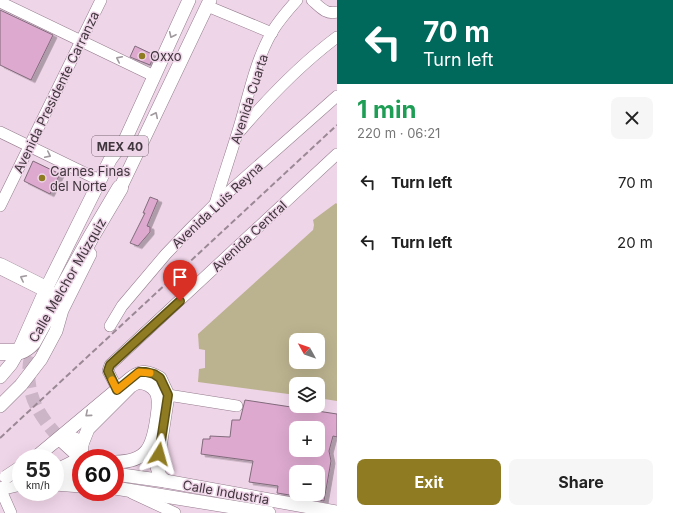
<!DOCTYPE html>
<meta charset="utf-8">
<style>
:root{--surface:#fff;--page:#f6f6f6;--text:#222;--muted:#767676;--accent:#8f7b21}
body{margin:0;font-family:Inter,sans-serif;background:var(--page);color:var(--text);height:100vh;display:flex;flex-direction:column;font-size:15px;white-space:nowrap}
*{box-sizing:border-box;margin:0}
p{font-size:13px;color:var(--muted)}
.icon{flex:none;width:22px;height:22px;fill:none;stroke:currentColor;stroke-width:2;stroke-linecap:round;stroke-linejoin:round}
.map{position:relative;flex:1;overflow:hidden}
.drawer{display:flex;flex-direction:column;background:var(--surface);width:336px}
.drawer>*{flex:none}
.banner{background:#00695c;color:#fff;overflow:hidden}
.needle{width:26px;rotate:310deg}
.fabs{position:absolute;left:289px;top:333px;display:grid;gap:8px}
.fabs a{display:grid;place-items:center;width:36px;height:36px;border-radius:8px;background:var(--surface);box-shadow:0 4px 16px #0002;font-size:20px}
.speed{position:absolute;left:12px;top:449px;display:flex;gap:8px;font-size:20px;font-weight:700;text-align:center}
.speed>*{display:grid;place-content:center;width:52px;height:52px;border-radius:50%;background:var(--surface);box-shadow:0 4px 16px #0002;line-height:1}
.speed small{font-size:10px;font-weight:400}
.speed .limit{border:6px solid #d22;background:#fff;color:#111}
.pin{position:absolute;display:grid;place-items:center;width:34px;height:34px;color:#fff;margin:-41px -17px;border-radius:50% 50% 50% 0;rotate:-45deg;box-shadow:0 0 4px #0007}
.pin .icon{rotate:45deg}
.me{position:absolute;width:44px;margin:-22px;rotate:8deg;stroke-linejoin:round;filter:drop-shadow(0 0 3px #0008)}
.turn{display:flex;align-items:center;gap:14px;height:84px;padding:0 20px;font-size:18px}
.turn .icon{width:52px;height:52px;stroke-width:2.5}
.turn b{display:block;font-size:28px;line-height:34px}
.round{display:grid;place-items:center;flex:none;width:42px;height:42px;border-radius:8px;background:var(--page)}
.summary{display:flex;align-items:center;justify-content:space-between;height:68px;padding:0 20px}
h1{font-size:24px;font-weight:700;line-height:30px;color:#1e9e55}
.primary-button{display:flex;gap:8px;margin-top:auto;padding:8px 20px}
.primary-button a{flex:1;height:46px;border-radius:8px;background:var(--accent);color:#fff;font-size:16px;font-weight:700;line-height:46px;text-align:center}
.primary-button a+a{background:var(--page);color:var(--text)}
ul{padding:0;list-style:none}
li{display:flex;align-items:center;gap:12px;height:60px;padding:0 20px}
li div{flex:1}
li b{display:block;font-size:15px}
li em{font-style:normal}
main{display:flex;flex:1;min-height:0}
.map>svg:first-child{display:block}
.green{fill:#bbb28f;fill-rule:evenodd}
.building{fill:#dda9cf;stroke:#816b7b;fill-rule:evenodd;filter:url(#shadow)}
.lines{fill:none;stroke-linecap:round;stroke-linejoin:round}
.major-tunnel{stroke:#ccb5c6;stroke-width:13;stroke-dasharray:13 6;stroke-linecap:butt}
.minor-casing{stroke:#947c8d;stroke-width:12}
.major-casing{stroke:#947c8d;stroke-width:14}
.highway-casing{stroke:#947c8d;stroke-width:17}
.minor{stroke:#fff;stroke-width:11}
.major{stroke:#fff;stroke-width:13}
.highway{stroke:#fff;stroke-width:16}
.rail{stroke:#9a8895;stroke-width:2;stroke-dasharray:6 3;stroke-linecap:butt}
.major-bridge-casing{stroke:#947c8d;stroke-width:14;stroke-linecap:butt}
.major-bridge{stroke:#fff;stroke-width:13}
.oneway{stroke:#a09a9e}
.route-casing{stroke:#5d5015;stroke-width:10}
.route{stroke:#8f7b21;stroke-width:7}
.slow{stroke:#f59e0b;stroke-width:7}
.poi-dot{fill:#8f7b21;stroke:#efd5e8;stroke-width:1.5}
.labels{text-anchor:middle;dominant-baseline:central;stroke-width:3;stroke-linejoin:round;paint-order:stroke}
.shield{fill:#efd5e8;stroke:#746670;stroke-width:1}
.shield-label{font-size:12px;font-weight:bold;fill:#40363d}
.poi-label{font-size:13px;fill:#40363d;stroke:#efd5e8;text-anchor:start}
.street-label{font-size:13px;fill:#40363d;stroke:#efd5e8}
</style>
<main>
<div class="map">
<svg width="337" height="513" viewBox="0 0 337 513">
<defs>
<filter id="shadow"><feDropShadow dx="4" dy="2.5" stdDeviation="0" flood-color="#0004"/></filter>
</defs>
<rect width="100%" height="100%" fill="#efd5e8"/>
<!-- green -->
<path class="green" d="M336,203L337,204V401L318,398V384H296V395L198,382L199,369L205,368V350L199,349L198,334L313,230L314,225L313,220ZM296,340H318V362H296Z"/>
<!-- building -->
<g class="building">
<polygon points="0,10 53,35 31,80 0,65"/>
<polygon points="135,46 154,55 150,65 130,57"/>
<polygon points="33,161 60,174 50,194 24,181"/>
<polygon points="150,197 158,200 147,226 150,227 150,232 138,246 130,243 145,213 143,213"/>
<path d="M245,400L337,414V437L333,436L329,451L331,461L324,501L304,497V494H318V472H296V496L277,493L278,486L249,482L253,461L201,454L203,439H210V436L230,437L232,420H240ZM296,428H318V450H296Z"/>
</g>
<g class="lines">
<!-- major-tunnel -->
<g class="major-tunnel">
<path d="M36,338C35,345 32,352 30,359C24,396 40,417 63,442"/>
<polyline points="0,480 21,477"/>
</g>
<defs>
<g id="minor">
<path d="M312,0C320,7 326,15 337,12"/>
<polyline points="0,2 154,76"/>
<polyline points="207,6 272,33"/>
<path d="M240,131C269,97 301,64 337,37"/>
<polyline points="0,132 99,180"/>
<path d="M215,204C222,180 230,157 237,134C248,100 254,63 272,32C279,20 288,10 297,0"/>
<polyline points="0,206 101,0"/>
<polyline points="110,326 122,306 166,254 190,229 215,204 337,96"/>
<polyline points="168,395 237,406"/>
<polyline points="121,396 108,371 110,365 337,154"/>
<polyline points="0,488 11,513"/>
<polyline points="132,493 175,513"/>
</g>
<g id="major">
<polyline points="116,197 210,0"/>
<polyline points="0,377 11,364 18,352 46,289 110,160 126,138 189,0"/>
<polyline points="0,406 21,385 41,359 56,331 62,310 90,254"/>
<path d="M57,441C67,437 75,436 82,444C83,458 74,462 63,467"/>
<polyline points="63,442 74,452"/>
<path d="M82,444L88,429L131,386L138,382C146,383 152,385 156,392C160,399 158,410 157,417C153,446 148,462 115,462"/>
<path d="M35,458L131,378C142,370 148,371 160,378L168,395L157,467L160,476L165,481"/>
<polyline points="55,474 81,477"/>
<polyline points="115,474 165,481 337,512"/>
<polyline points="55,484 81,486"/>
<polyline points="115,488 269,513"/>
<polyline points="0,489 21,484"/>
</g>
<g id="highway">
<polyline points="0,266 46,289"/>
<path d="M0,352C15,352 23,354 33,342L91,237L120,188"/>
</g>
</defs>
<!-- minor casing -->
<use href="#minor" class="minor-casing"/>
<!-- major casing -->
<use href="#major" class="major-casing"/>
<!-- highway casing -->
<use href="#highway" class="highway-casing"/>
<!-- minor -->
<use href="#minor" class="minor"/>
<!-- major -->
<use href="#major" class="major"/>
<!-- highway -->
<use href="#highway" class="highway"/>
<!-- rail -->
<polyline class="rail" points="0,438 337,125"/>
<defs>
<polyline id="major-bridge" points="6,477 21,467"/>
</defs>
<!-- major-bridge casing -->
<use href="#major-bridge" class="major-bridge-casing"/>
<!-- major-bridge -->
<use href="#major-bridge" class="major-bridge"/>
</g>
<!-- one-way arrows -->
<defs><path id="oneway-chevron" d="M-2-3.5L2.5 0L-2 3.5" fill="none" stroke-width="1.6" stroke-linecap="round" stroke-linejoin="round"/></defs>
<g class="oneway">
<use href="#oneway-chevron" transform="translate(172 35) rotate(115)"/>
<use href="#oneway-chevron" transform="translate(119 59) rotate(-154)"/>
<use href="#oneway-chevron" transform="translate(155 115) rotate(-64)"/>
<use href="#oneway-chevron" transform="translate(48 155) rotate(26)"/>
<use href="#oneway-chevron" transform="translate(23 278) rotate(-153)"/>
<use href="#oneway-chevron" transform="translate(88 414) rotate(140)"/>
</g>
<g class="lines">
<defs>
<polyline id="route" points="159,454 168,395 160,378 154,374 146,372 139,372 117,390 108,371 110,365 180,301"/>
</defs>
<!-- route casing -->
<use href="#route" class="route-casing"/>
<!-- route -->
<use href="#route" class="route"/>
<!-- slow -->
<polyline class="slow" points="112,380 117,390 139,372 150,373"/>
</g>
<!-- markers -->
<g class="poi-dot">
<circle cx="142" cy="56" r="4"/>
<circle cx="42" cy="178" r="4"/>
</g>
<g class="labels">
<!-- shield labels -->
<rect class="shield" x="92" y="136" width="56" height="20" rx="3"/>
<g class="shield-label">
<text x="120" y="146">MEX 40</text>
</g>
<!-- poi labels -->
<g class="poi-label">
<text x="150" y="56">Oxxo</text>
<text x="50" y="171">Carnes Finas<tspan x="50" dy="15">del Norte</tspan></text>
</g>
<!-- street labels -->
<g class="street-label">
<text transform="translate(56 92) rotate(-64)">Avenida Presidente Carranza</text>
<text transform="translate(249 99) rotate(-72)">Avenida Cuarta</text>
<text transform="translate(217 205) rotate(-43)">Avenida Luis Reyna</text>
<text transform="translate(249 236) rotate(-43)">Avenida Central</text>
<text transform="translate(67 280) rotate(-60)">Calle Melchor Múzquiz</text>
<text transform="translate(226 492) rotate(10)">Calle Industria</text>
</g>
</g>
</svg>
<div class="fabs">
<a><svg class="needle" viewBox="-14 -14 28 28"><path d="M0-13l5 13h-10z" fill="#e53935"/><path d="M0 13l5-13h-10z" fill="#767676"/></svg></a>
<a><svg class="icon" aria-label="layers" viewBox="0 0 24 24"><path d="M12 4l9 5-9 5-9-5zM3 14l9 5 9-5"/></svg></a>
<a>+</a>
<a>−</a>
</div>
<div class="speed"><div>55<small>km/h</small></div><div class="limit">60</div></div>
<div class="pin" style="left:180px;top:301px;background:#d93025"><svg class="icon" aria-label="arrive" viewBox="0 0 24 24"><path d="M6 21V4h12l-3 4 3 4H6"/></svg></div>
<svg class="me" style="left:159px;top:454px" viewBox="-20 -20 40 40"><path d="M0-17L14 15 0 8-14 15z" fill="#8f7b21" stroke="#fff" stroke-width="4"/></svg>
</div>
<section class="drawer">
<div class="banner">
<div class="turn"><svg class="icon" aria-label="left" viewBox="0 0 24 24"><path d="M17 20v-9H6M10 6l-5 5 5 5"/></svg><div><b>70 m</b>Turn left</div></div>
</div>
<div class="summary"><div><h1>1 min</h1><p>220 m · 06:21</p></div><a class="round"><svg class="icon" aria-label="close" viewBox="0 0 24 24"><path d="M6 6l12 12M18 6L6 18"/></svg></a></div>
<ul>
<li><svg class="icon" aria-label="left" viewBox="0 0 24 24"><path d="M17 20v-9H6M10 6l-5 5 5 5"/></svg><div><b>Turn left</b></div><em>70 m</em></li>
<li><svg class="icon" aria-label="left" viewBox="0 0 24 24"><path d="M17 20v-9H6M10 6l-5 5 5 5"/></svg><div><b>Turn left</b></div><em>20 m</em></li>
</ul>
<div class="primary-button"><a>Exit</a><a>Share</a></div>
</section>
</main>
